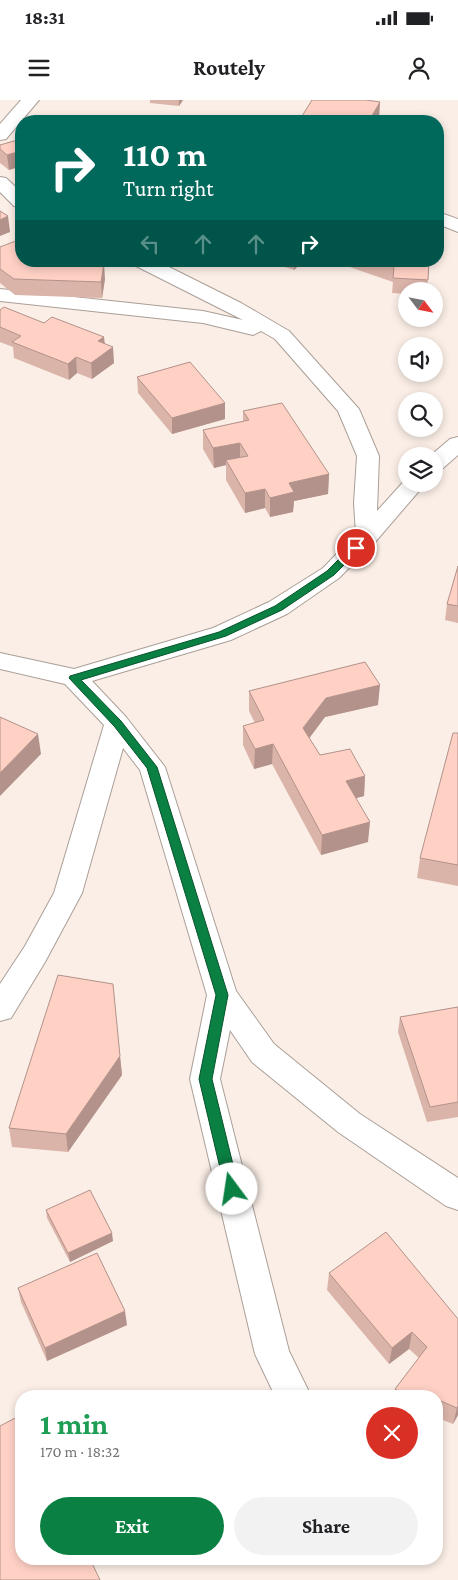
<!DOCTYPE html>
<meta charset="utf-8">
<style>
:root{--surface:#fff;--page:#f2f2f2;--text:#202124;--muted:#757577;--accent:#0b8043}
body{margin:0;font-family:"Crimson Pro",serif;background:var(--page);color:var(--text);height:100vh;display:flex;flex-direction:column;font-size:19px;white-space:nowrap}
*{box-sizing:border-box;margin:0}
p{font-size:16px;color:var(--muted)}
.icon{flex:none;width:28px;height:28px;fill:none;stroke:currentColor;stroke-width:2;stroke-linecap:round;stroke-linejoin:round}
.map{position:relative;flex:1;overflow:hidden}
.drawer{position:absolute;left:15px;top:1290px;width:428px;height:175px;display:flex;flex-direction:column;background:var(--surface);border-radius:20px;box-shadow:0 2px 8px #0003}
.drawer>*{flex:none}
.top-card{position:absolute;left:15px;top:15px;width:429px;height:152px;border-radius:20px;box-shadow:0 2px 8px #0003;background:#00695c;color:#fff;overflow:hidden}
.needle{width:32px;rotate:122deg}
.buttons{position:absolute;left:398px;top:182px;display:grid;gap:10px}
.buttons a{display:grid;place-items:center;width:45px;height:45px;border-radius:50%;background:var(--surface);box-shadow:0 2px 8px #0003;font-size:25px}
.pin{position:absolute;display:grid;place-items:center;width:42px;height:42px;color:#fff;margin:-21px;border:2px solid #fff;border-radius:50%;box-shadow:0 1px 5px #0007}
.me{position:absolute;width:55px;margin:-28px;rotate:346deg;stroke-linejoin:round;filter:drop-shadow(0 0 4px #0008)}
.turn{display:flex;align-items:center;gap:18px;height:105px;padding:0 25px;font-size:22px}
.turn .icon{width:65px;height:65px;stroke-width:2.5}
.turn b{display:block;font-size:35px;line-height:42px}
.lanes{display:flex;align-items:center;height:48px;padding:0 25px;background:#0003;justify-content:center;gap:25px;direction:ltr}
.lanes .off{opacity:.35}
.round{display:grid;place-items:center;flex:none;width:52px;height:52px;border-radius:26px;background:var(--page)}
.headline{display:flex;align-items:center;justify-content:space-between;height:85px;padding:0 25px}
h1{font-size:30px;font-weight:700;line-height:38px;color:#1e9e55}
.primary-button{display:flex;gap:10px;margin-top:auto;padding:10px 25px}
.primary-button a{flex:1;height:58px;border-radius:30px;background:var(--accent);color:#fff;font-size:20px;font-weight:700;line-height:58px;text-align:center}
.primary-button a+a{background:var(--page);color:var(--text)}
.status{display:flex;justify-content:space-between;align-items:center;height:35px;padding:0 25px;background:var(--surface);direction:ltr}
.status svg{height:14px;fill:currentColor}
header{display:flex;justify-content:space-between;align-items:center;height:65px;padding:0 25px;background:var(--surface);font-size:22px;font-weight:700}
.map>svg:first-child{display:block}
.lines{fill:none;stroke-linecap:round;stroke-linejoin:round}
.minor-casing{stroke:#aa9f98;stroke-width:2}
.minor{fill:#fff;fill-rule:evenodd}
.wall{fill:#dbb4a9}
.shaded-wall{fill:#b2928a}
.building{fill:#ffd1c5;stroke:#b2928a}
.route{fill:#0b8043;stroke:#07532c}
</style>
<div class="status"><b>18:31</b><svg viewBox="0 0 49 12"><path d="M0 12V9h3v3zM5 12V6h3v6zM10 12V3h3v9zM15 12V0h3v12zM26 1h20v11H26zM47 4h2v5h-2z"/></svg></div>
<header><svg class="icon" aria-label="menu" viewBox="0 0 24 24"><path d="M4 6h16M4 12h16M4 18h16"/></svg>Routely<svg class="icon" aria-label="person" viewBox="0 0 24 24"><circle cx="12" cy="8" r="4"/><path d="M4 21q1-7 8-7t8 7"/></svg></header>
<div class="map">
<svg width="458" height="1480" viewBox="0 0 458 1480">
<rect width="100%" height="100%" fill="#faeee6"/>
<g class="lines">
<defs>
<g id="minor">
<polygon points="21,0 39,0 6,39 0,40 0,24"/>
<polygon points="0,77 6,78 21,92 21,107 14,106 0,92"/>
<polygon points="438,112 458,119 458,132 438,124"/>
<polygon points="132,161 157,161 241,203 289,231 359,309 379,356 377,411 406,379 406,384 425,384 376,441 339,478 287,514 231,540 92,581 126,617 165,667 236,891 274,944 360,1014 458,1078 458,1110 446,1106 338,1032 252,962 230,930 220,979 289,1251 311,1296 275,1296 255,1254 190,979 207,895 140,670 123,648 82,793 45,862 11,918 0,921 0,884 25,846 54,793 104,625 65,584 0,569 0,553 74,569 213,528 269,502 323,468 356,434 354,403 357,356 338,311 275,239 261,231 253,235 203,223 0,201 0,189 203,211 243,220 134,165"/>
<polygon points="458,337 458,355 442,369 434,371 434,356 430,356 450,339"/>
</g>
</defs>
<!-- minor casing -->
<use href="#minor" class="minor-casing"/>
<!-- minor -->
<use href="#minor" class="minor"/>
</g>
<!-- wall -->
<g class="wall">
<polygon points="150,0 183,0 179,6 150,3"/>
<polygon points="312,0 380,2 379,17 377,21 299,21"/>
<polygon points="21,28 21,66 9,70 0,63 0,45 20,39 19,29"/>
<polygon points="0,147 21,161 105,179 102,198 15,195 0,183"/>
<polygon points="266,161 303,161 294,170"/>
<polygon points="338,161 429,161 427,191 406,191 406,194 392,193 393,182 338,163"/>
<polygon points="0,210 44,223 104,237 105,244 114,263 92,279 77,273 69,280 14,258 13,247 0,242"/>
<polygon points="137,277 225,319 172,334 138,293"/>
<polygon points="243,311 329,374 328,394 294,401 293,412 270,417 265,408 245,413 226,380 226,365 214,368 203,349 203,330 243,321"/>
<polygon points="458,466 458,523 445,520 447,504"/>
<polygon points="249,591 378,605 325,617 309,638 320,655 365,676 364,696 356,698 368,742 321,755 272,664 254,669 243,645 243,626 255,623 249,611"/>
<polygon points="458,633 458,786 417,778 420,758"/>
<polygon points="458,907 458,1017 427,1022 398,932 400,917"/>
<polygon points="120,956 122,975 68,1052 12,1047 9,1028"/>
<polygon points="46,1110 113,1141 70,1162 47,1118"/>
<polygon points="329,1173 458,1219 458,1315 453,1324 438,1318 436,1296 394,1296 395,1289 419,1258 409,1249 389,1264 327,1190"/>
<polygon points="18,1188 127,1225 47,1261 21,1202"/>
</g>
<!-- shaded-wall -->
<g class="shaded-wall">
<polygon points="179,0 183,0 179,6"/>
<polygon points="380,2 379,17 377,21 369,21"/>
<polygon points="21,51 21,66 9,70 7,55"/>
<polygon points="8,116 10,132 0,136 0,120"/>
<polygon points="294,161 303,161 294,170"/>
<polygon points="104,163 105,179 102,198 101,182"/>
<polygon points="104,237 105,252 98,241"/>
<polygon points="113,247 114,263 92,279 91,263"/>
<polygon points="76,257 77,273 69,280 68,264"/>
<polygon points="225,303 225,319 172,334 172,318"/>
<polygon points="240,343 240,362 226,360 226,365 214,368 213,348"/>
<polygon points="329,374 328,394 294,401 293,412 270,417 270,398 289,383"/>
<polygon points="265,389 265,408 245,413 245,393"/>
<polygon points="380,585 378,605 325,617 302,648 303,628 326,598"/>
<polygon points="38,634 41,654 0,696 0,673"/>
<polygon points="273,644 272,664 254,669 255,649"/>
<polygon points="365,676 364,696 345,701 346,681"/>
<polygon points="370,722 368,742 321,755 322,735"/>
<polygon points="120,956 122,975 68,1052 66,1034"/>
<polygon points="112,1133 113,1141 70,1162 68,1153"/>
<polygon points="125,1211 127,1225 47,1261 45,1248"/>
<polygon points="412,1232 409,1249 389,1264 392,1248"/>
<polygon points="441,1301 438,1318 436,1320 436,1309"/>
<polygon points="458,1306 458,1315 453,1324 457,1308"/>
</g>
<!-- building -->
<g class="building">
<polygon points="312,0 366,0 380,2 369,21 345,21 327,19 325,21 299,21"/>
<polygon points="21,39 21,52 21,51 7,55 0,49 0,45"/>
<polygon points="0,111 8,116 0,120"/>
<polygon points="21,139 21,161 47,161 104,163 101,182 14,179 0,169 0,147"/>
<polygon points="379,161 429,161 428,180 393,178 394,166"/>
<polygon points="4,207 44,223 52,217 104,237 98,241 113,247 91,263 76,257 68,264 12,242 21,236 0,227 0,210"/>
<polygon points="190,262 225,303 172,318 137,277"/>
<polygon points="282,303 329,374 289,383 294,392 270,398 265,389 245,393 226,360 248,356 240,343 213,348 203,330 249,320 243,311"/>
<polygon points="458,466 458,506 447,504"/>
<polygon points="365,562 380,585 326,598 303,628 320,655 350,649 365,676 346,681 370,722 322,735 273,644 255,649 243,626 264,620 249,591"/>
<polygon points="0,617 38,634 0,673"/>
<polygon points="453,633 458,633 458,765 420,758"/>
<polygon points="58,875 113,884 120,956 66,1034 9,1028"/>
<polygon points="458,907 458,1002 430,1007 400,917"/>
<polygon points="90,1090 112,1133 68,1153 46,1110"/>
<polygon points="386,1132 458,1219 458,1306 457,1308 441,1301 436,1309 436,1296 408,1296 395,1289 427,1247 412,1232 392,1248 329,1173"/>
<polygon points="97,1153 125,1211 45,1248 18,1188"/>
<polygon points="21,1315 21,1459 90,1459 100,1480 0,1480 0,1326"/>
</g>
<!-- route -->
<polygon class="route" points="356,445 359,446 359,450 334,475 282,510 226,536 81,580 121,621 157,667 228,895 212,979 239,1089 237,1093 232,1095 227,1093 225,1089 199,979 216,895 147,668 114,626 69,578 70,576 219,532 275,506 327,471 352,446"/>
</svg>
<div class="buttons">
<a><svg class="needle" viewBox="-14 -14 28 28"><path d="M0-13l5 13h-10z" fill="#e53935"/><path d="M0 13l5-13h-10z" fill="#757577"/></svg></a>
<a><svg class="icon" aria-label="sound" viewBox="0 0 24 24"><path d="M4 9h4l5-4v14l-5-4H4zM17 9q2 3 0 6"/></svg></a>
<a><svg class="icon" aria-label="search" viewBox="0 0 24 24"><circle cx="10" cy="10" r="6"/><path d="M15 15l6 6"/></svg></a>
<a><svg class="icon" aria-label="layers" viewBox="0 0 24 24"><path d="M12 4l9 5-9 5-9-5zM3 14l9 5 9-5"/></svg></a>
</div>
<div class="pin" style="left:356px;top:448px;background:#d93025"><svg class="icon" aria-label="arrive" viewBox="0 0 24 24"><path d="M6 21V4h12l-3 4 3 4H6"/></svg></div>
<svg class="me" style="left:232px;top:1089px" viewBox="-20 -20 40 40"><circle r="19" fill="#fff"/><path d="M0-13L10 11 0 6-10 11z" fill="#0b8043"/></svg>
<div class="top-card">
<div class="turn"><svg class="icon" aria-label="right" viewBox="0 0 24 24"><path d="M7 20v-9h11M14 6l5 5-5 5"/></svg><div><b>110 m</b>Turn right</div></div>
<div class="lanes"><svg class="icon off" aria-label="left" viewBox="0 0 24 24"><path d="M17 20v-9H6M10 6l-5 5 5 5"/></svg><svg class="icon off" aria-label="ahead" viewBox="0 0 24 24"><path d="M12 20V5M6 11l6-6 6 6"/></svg><svg class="icon off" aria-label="ahead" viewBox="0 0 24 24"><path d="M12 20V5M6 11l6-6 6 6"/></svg><svg class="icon" aria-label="right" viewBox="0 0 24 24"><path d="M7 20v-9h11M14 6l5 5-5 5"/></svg></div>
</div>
<section class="drawer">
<div class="headline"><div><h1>1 min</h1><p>170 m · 18:32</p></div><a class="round" style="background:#d93025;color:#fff"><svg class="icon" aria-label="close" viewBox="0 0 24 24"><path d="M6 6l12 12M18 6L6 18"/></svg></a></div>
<div class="primary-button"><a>Exit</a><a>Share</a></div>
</section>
</div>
